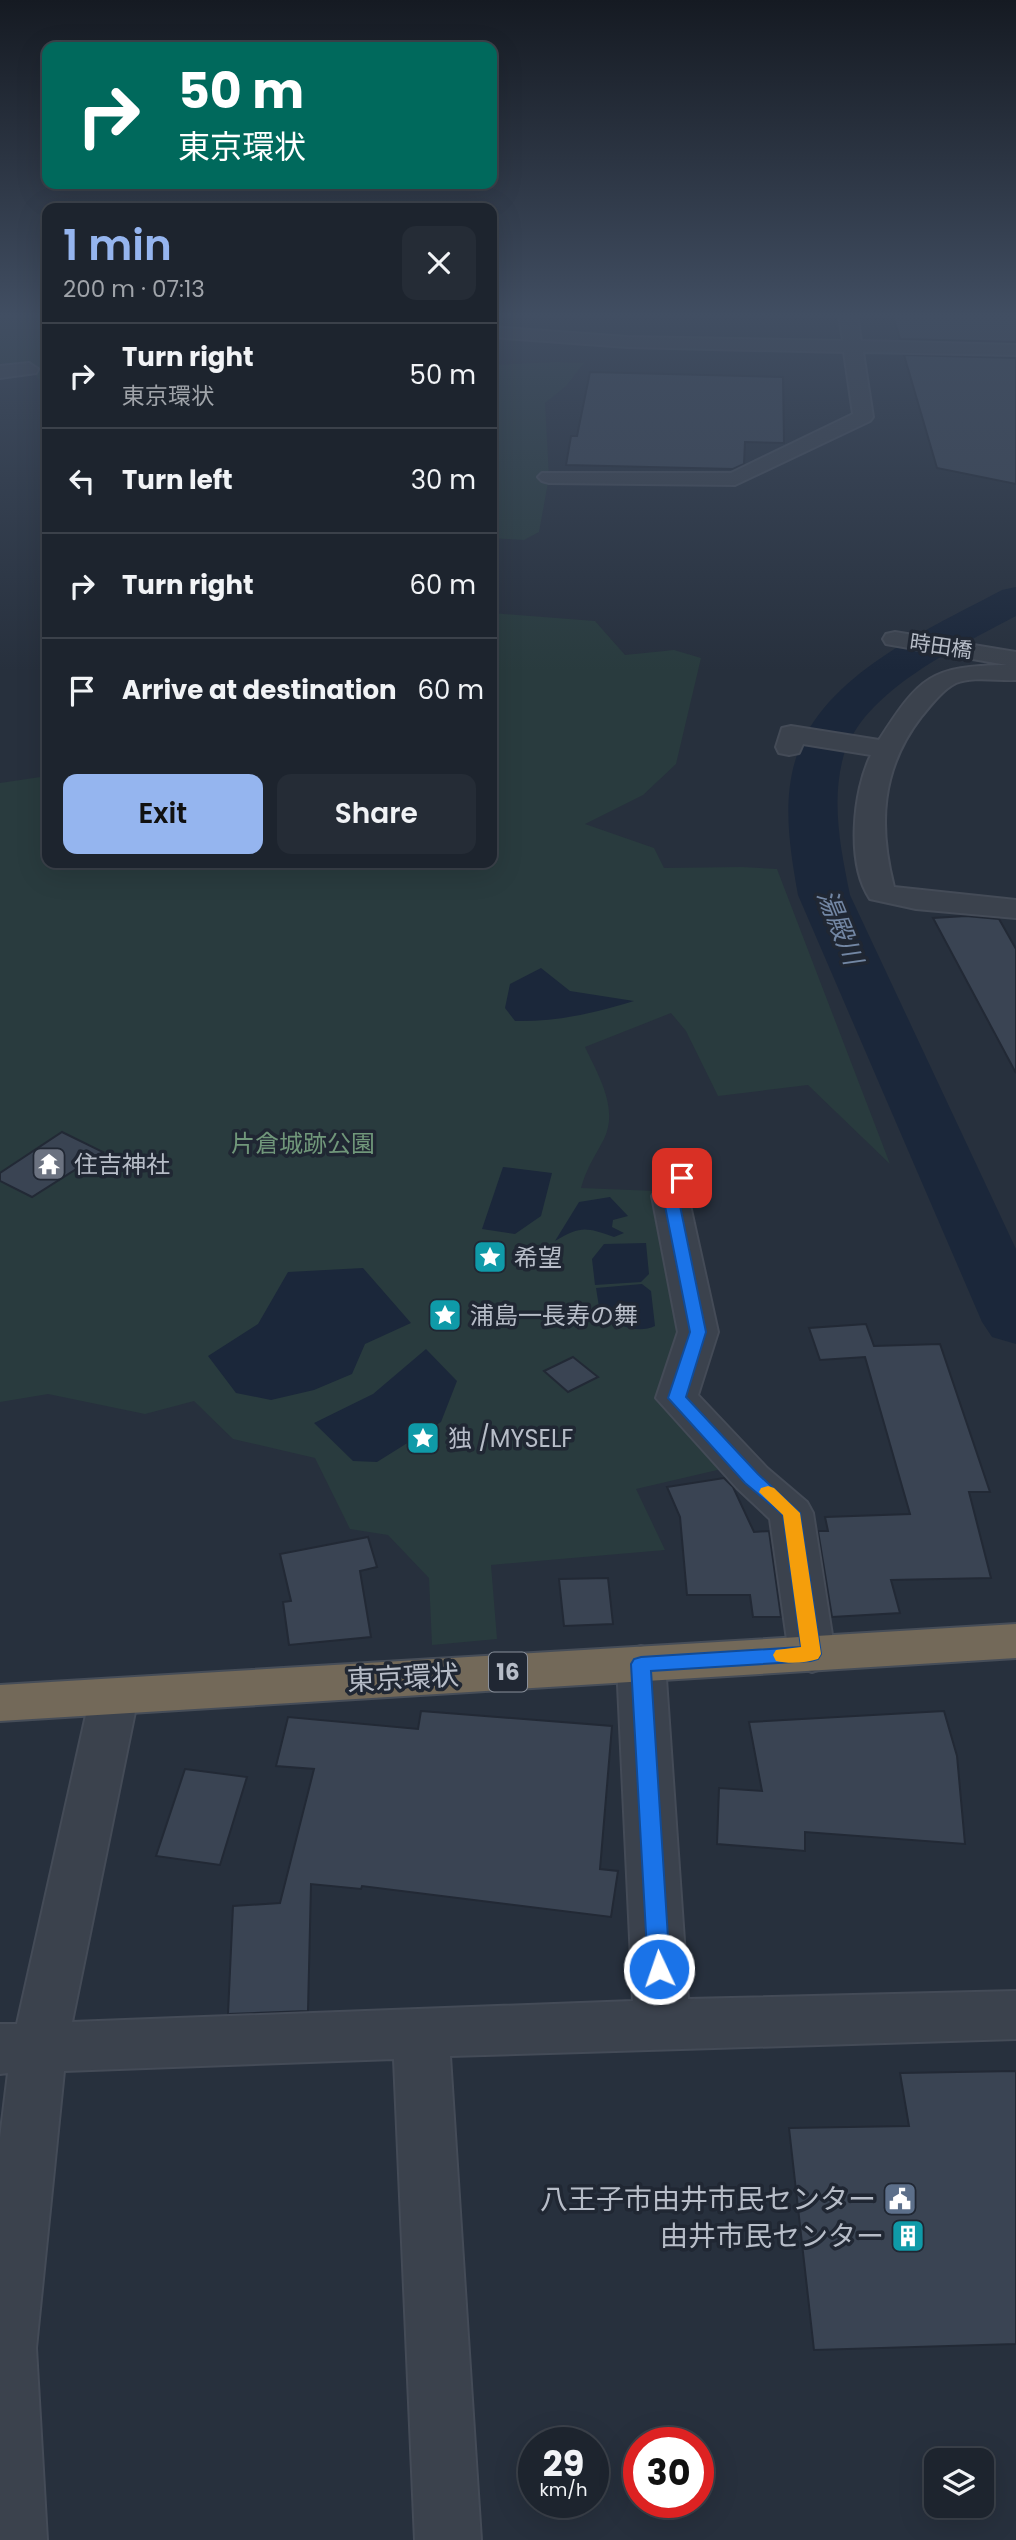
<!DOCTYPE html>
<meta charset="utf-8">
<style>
:root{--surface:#1d242e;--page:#252c36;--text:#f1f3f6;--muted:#a0a4aa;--line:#3b414a;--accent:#95b5ef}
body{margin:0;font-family:Poppins,"Noto Sans JP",sans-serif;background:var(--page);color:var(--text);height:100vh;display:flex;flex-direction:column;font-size:26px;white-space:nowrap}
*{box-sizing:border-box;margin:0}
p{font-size:23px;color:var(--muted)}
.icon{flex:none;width:38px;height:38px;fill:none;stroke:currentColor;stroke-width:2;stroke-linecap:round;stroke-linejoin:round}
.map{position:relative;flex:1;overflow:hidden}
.side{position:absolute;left:42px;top:203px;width:455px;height:665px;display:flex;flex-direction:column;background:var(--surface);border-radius:14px;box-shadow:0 7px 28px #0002,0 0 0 2px var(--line)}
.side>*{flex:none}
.top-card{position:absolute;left:42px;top:42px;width:455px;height:147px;border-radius:14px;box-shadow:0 7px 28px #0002,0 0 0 2px var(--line);background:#00695c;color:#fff;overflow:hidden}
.controls{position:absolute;left:924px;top:2448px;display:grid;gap:14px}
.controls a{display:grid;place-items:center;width:70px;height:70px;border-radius:14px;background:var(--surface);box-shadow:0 7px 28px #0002,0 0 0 2px var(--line);font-size:35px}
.speed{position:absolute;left:518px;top:2427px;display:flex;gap:14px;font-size:35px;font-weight:700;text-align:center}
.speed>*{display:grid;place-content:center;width:91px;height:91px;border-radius:50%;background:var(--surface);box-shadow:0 7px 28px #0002,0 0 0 2px var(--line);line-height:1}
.speed small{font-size:18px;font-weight:400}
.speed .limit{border:10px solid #d22;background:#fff;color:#111}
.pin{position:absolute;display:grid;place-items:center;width:60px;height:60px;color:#fff;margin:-30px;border-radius:14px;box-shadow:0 4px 10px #0006}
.me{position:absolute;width:77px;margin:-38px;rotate:357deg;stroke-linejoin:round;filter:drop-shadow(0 0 5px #0008)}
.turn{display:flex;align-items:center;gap:24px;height:147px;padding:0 21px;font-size:32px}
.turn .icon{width:91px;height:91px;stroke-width:2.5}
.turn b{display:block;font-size:49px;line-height:60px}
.round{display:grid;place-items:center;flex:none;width:74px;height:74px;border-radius:14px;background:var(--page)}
.overview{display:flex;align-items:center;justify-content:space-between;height:119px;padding:0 21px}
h1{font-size:42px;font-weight:600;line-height:52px;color:var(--accent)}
.cta{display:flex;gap:14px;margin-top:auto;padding:14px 21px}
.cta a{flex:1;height:80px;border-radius:14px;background:var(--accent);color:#111;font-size:28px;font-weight:600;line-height:80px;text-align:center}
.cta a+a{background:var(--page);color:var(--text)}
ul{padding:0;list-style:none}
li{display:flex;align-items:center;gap:21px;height:105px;padding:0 21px;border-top:2px solid var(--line)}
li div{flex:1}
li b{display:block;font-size:26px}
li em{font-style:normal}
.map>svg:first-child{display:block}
.green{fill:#293b3e}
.water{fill:#1b273a}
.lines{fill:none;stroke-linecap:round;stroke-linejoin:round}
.river{fill:#1b273a;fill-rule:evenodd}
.building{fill:#3a4453;stroke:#222935;stroke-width:2}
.minor-casing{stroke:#444b57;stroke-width:4}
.highway-casing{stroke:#464d58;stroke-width:4}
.minor{fill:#3b424d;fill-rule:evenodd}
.highway{fill:#736959;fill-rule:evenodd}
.route{fill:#1a73e8;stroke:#114b97;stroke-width:2}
.slow{fill:#f59e0b}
.labels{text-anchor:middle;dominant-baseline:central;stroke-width:7;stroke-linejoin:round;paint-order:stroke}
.far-street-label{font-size:21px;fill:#b7bdc8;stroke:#202733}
.shield{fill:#202733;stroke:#8a909b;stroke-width:2}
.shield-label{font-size:23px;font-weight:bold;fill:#b7bdc8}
.park-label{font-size:24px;fill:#70977a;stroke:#202733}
.poi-label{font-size:24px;fill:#b7bdc8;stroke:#202733;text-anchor:start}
.water-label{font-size:26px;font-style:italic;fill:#7387a4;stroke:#202733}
.near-street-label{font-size:28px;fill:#b7bdc8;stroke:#202733}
.near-poi-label{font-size:28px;fill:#b7bdc8;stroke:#202733;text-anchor:end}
</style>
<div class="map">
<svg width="1016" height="2540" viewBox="0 0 1016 2540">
<rect width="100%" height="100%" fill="#27303d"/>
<!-- green -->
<g class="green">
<polygon points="0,315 47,315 47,388 29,369 0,370"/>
<polygon points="557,362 584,363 566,386 545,403 549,477 539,532 524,540 492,538 492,365"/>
<path d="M492,613L595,621L625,655L674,650L701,658L676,764L643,795L585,824L654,848L664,868L742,867L777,869L890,1164L808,1085L718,1096L686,1031L671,1013L585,1047C598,1075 619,1108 604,1139C595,1156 586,1169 581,1188L656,1191L686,1335L665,1390L726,1468L636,1489L665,1550L491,1565L497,1639L432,1645L429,1578L388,1535L350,1529L315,1458L233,1439L194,1401L145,1414L48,1394L0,1402V783L47,776V863H492Z"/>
</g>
<!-- water -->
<g class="water">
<path d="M541,968L570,991L634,1001C594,1013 557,1022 515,1021L505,1008L510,984Z"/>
<polygon points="503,1167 552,1173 541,1216 515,1234 482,1229"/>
<path d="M610,1197L628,1216L613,1220L612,1227L624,1233L614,1237C585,1227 581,1226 555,1241L579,1202Z"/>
<polygon points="646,1243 649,1274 641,1282 595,1285 592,1259 604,1244"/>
<polygon points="363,1268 411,1323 365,1344 352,1374 314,1390 271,1400 236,1393 208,1356 258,1324 288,1272"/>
<path d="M642,1284L651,1291L655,1326C636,1335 615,1324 600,1313L596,1288Z"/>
<polygon points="426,1349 457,1381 441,1422 377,1462 353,1461 314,1423 373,1394"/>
</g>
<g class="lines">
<!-- river -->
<path class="river" d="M1016,587V616C960,646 861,691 843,758C831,803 841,851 850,895L1016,1249V1344L992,1337L982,1322L798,895C790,850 782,802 796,758C822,675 931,628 1002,590Z"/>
</g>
<!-- building -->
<g class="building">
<polygon points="893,315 1016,316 1016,342 900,339"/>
<polygon points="904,355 1016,358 1016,484 937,468"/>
<polygon points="590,372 783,377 784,443 745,442 744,464 733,469 566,465 571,436 577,436"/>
<polygon points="966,916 999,919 1016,949 1016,1073 933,918"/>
<polygon points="62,1132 103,1152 32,1197 0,1181 0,1173"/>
<polygon points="866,1324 874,1346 940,1344 990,1492 969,1492 991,1578 891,1580 900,1613 832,1617 818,1531 828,1531 825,1517 910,1514 865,1357 820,1360 809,1328"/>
<polygon points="573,1357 598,1377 568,1392 544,1371"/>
<polygon points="724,1478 733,1487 754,1532 769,1531 781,1617 753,1617 750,1595 687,1595 680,1517 667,1487"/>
<polygon points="368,1537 377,1567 360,1571 371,1637 289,1645 283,1602 291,1601 280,1554"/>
<polygon points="608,1578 613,1624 564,1626 559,1579"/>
<polygon points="421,1711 612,1726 600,1869 618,1871 611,1917 362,1886 361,1889 311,1884 308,2011 228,2014 233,1906 280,1903 314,1769 276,1766 288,1717 418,1729"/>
<polygon points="944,1711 957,1756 965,1844 805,1832 805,1851 717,1844 719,1788 762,1791 749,1722"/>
<polygon points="185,1769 247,1777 220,1865 156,1856"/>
<polygon points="1016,2071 1016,2344 814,2350 789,2128 909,2126 900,2073"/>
</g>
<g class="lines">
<defs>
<g id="minor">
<polygon points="839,315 857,315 861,341 1016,345 1016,355 863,352 873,417 870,421 735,485 549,483 542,481 538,477 542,473 731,473 853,414 844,352 627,347 492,337 492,327 627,337 843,341"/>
<polygon points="29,363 38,369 36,373 0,378 0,366"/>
<path d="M895,632L1016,652V680C998,681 973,676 956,683C942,690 931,705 921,717C881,769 878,825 894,887L1016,900V918L916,909L870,899C846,864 853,791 871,755L803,744L799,753L789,755L779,753L776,747L782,728L791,726L879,740C920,676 931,666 1007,665L886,644L883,639L886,634Z"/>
<polygon points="682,1167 695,1170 700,1178 688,1196 718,1332 698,1395 767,1468 807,1502 813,1513 835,1654 829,1666 812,1672 795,1666 789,1654 770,1519 737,1488 656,1398 678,1332 652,1196 669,1170"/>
<polygon points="641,1646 658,1651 665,1664 688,1999 1016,1991 1016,2039 450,2056 481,2540 415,2540 394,2059 64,2071 36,2348 47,2540 0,2540 0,2138 8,2073 0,2074 0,2024 17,2024 90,1697 97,1684 114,1679 131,1684 138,1697 72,2022 633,2001 617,1664 624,1651"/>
</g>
<polygon id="highway" points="1016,1624 1016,1658 0,1721 0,1685"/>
</defs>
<!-- minor casing -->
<use href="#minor" class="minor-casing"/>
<!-- highway casing -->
<use href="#highway" class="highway-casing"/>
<!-- minor -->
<use href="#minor" class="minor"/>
<!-- highway -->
<use href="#highway" class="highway"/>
</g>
<!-- sky -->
<linearGradient id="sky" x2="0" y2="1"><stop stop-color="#151a22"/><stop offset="0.47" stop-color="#414e62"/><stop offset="1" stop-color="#414e62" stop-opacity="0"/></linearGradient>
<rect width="1016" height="671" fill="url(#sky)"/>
<!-- route -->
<polygon class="route" points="682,1174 689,1178 678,1196 706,1332 686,1397 758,1474 800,1513 821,1654 818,1659 811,1661 651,1671 670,1969 667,1976 659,1978 651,1976 648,1969 631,1664 634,1659 641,1657 801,1647 783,1515 745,1483 668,1398 690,1332 663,1196 676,1175"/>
<!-- slow -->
<path class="slow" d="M768,1486L774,1488L800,1513L821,1654L818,1659C806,1663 789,1664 776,1661L773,1655L776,1650L801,1647L783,1515L759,1492L761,1488Z"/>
<!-- icons -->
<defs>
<symbol id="temple-square" viewBox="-11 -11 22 22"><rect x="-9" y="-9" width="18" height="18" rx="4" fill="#6b7280" stroke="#202733"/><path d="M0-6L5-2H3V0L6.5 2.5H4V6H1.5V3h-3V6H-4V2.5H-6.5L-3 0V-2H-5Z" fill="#fff"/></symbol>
<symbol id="sight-square" viewBox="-11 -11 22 22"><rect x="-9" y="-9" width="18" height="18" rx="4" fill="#0f9aa8" stroke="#202733"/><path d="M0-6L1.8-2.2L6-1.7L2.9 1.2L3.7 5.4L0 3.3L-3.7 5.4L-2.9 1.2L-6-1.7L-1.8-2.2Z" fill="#fff"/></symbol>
<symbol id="civic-square" viewBox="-11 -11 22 22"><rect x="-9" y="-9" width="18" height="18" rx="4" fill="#5c6f8a" stroke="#202733"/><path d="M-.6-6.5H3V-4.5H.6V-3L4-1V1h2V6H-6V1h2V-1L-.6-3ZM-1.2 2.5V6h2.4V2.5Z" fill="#fff"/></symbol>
<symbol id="building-square" viewBox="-11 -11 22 22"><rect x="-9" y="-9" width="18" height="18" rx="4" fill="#0f9aa8" stroke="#202733"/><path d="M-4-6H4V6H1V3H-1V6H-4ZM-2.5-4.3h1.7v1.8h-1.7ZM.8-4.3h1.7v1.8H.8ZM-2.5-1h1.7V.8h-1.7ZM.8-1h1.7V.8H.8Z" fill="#fff"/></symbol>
</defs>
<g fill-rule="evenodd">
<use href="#temple-square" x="30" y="1145" width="38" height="38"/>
<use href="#sight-square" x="471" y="1238" width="38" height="38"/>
<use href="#sight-square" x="426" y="1296" width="38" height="38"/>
<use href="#sight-square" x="404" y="1419" width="38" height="38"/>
<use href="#civic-square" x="881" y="2180" width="38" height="38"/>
<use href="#building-square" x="889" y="2217" width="38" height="38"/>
</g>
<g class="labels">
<!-- far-street labels -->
<g class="far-street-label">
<text transform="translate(941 646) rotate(8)">時田橋</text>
</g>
<!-- shield labels -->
<rect class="shield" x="489" y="1652.5" width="38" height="39" rx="5"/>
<g class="shield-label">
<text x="508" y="1672">16</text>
</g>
<!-- park labels -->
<g class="park-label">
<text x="303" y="1143">片倉城跡公園</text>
</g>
<!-- poi labels -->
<g class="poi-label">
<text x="74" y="1164">住吉神社</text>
<text x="514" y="1257">希望</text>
<text x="470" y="1315">浦島一長寿の舞</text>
<text x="448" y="1438">独 /MYSELF</text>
</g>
<!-- water labels -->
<g class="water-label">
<text transform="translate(840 927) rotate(68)">湯殿川</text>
</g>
<!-- near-street labels -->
<g class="near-street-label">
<text transform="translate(403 1678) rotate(-3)">東京環状</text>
</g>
<!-- near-poi labels -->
<g class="near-poi-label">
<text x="876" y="2199">八王子市由井市民センター</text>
<text x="884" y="2236">由井市民センター</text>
</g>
</g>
</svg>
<div class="controls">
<a><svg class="icon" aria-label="layers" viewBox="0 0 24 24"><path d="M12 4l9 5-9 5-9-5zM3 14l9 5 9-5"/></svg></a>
</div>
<div class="speed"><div>29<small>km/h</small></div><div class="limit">30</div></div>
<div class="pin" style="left:682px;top:1178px;background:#d93025"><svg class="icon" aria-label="arrive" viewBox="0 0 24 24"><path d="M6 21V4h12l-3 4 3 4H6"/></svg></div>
<svg class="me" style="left:659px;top:1969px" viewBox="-20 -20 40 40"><circle r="17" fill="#1a73e8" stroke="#fff" stroke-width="3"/><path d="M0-11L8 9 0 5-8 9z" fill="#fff"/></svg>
<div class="top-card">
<div class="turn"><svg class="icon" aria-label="right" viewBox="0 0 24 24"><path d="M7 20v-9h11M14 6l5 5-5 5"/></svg><div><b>50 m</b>東京環状</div></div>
</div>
<section class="side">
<div class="overview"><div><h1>1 min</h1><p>200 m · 07:13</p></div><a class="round"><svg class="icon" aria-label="close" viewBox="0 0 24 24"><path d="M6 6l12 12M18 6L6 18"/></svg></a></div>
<ul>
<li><svg class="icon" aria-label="right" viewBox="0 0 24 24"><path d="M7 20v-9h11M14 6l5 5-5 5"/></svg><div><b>Turn right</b><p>東京環状</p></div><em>50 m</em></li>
<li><svg class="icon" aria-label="left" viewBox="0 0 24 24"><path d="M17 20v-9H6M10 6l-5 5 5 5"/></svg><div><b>Turn left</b></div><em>30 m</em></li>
<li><svg class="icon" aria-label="right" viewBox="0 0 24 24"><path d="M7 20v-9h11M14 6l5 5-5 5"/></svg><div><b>Turn right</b></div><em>60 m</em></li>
<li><svg class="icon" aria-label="arrive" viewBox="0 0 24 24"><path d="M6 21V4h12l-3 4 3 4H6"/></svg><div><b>Arrive at destination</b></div><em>60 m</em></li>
</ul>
<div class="cta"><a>Exit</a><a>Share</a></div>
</section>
</div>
